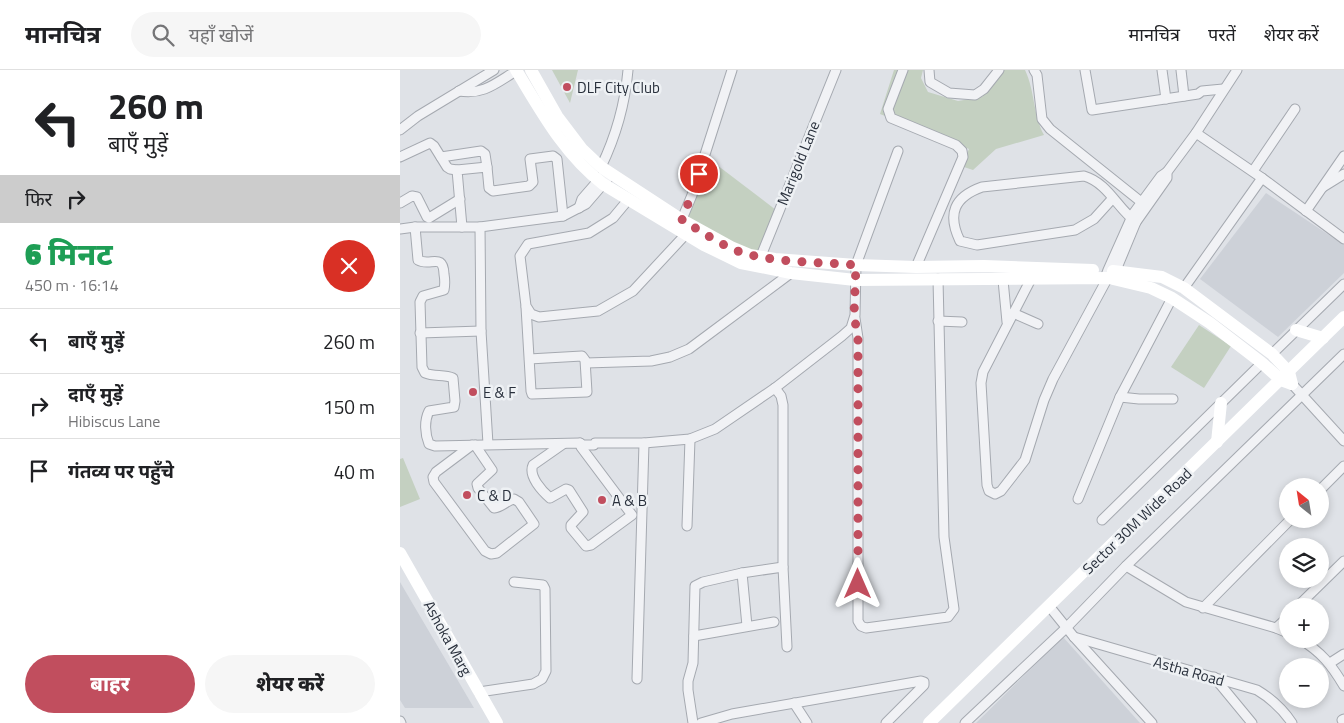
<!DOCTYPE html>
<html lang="hi">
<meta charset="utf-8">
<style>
:root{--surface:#fff;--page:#f6f6f6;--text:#202124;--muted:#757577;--line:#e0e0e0;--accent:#c14e5e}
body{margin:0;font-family:"Titillium Web","Noto Sans Devanagari",sans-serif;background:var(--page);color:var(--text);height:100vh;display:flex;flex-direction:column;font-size:19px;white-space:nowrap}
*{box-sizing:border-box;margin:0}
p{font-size:16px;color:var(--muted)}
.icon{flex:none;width:28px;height:28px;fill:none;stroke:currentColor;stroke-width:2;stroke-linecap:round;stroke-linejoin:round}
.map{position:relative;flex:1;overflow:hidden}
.drawer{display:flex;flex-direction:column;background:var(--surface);width:400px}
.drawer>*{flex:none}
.banner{background:#fff;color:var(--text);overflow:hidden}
.needle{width:32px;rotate:330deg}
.fabs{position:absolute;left:879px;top:408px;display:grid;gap:10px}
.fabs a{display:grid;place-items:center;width:50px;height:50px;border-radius:50%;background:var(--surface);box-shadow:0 2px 8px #0003;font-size:25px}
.pin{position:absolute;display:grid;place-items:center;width:42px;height:42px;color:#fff;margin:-21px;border:2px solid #fff;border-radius:50%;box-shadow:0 1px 5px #0007}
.me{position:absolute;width:55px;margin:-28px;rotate:0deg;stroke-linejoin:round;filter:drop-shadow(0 0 4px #0008)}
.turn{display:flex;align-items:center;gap:18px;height:105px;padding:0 25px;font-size:22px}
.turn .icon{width:65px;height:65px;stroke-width:2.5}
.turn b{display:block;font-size:35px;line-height:42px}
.then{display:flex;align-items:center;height:48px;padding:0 25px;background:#0003;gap:10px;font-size:19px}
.round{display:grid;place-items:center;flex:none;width:52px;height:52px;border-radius:26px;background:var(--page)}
.head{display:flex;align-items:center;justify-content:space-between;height:85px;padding:0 25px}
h1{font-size:30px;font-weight:800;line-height:38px;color:#1e9e55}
.action{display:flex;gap:10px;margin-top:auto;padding:10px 25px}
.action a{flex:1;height:58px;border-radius:30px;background:var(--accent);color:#fff;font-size:20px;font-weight:800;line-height:58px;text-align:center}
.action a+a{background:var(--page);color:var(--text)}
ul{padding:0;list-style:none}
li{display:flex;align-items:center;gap:15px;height:65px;padding:0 25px;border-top:1px solid var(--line)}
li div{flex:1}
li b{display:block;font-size:19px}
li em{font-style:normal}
header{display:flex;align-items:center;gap:30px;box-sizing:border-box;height:70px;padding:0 25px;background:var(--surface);border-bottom:1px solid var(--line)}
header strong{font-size:24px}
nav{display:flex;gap:28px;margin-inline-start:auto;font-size:18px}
.search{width:350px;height:45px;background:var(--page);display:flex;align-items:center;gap:12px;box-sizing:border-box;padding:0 18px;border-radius:28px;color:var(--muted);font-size:19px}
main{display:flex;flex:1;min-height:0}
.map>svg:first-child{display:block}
.built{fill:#cdd1d8}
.green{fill:#c4d0c1}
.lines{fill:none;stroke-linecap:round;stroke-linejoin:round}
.street-casing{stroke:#a5a9b0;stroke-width:11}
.street{stroke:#f1f2f5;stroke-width:9}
.secondary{stroke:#fff;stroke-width:12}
.route{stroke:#c14e5e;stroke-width:9;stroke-dasharray:0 16.2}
.poi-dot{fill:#c14e5e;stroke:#eef1f4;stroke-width:2}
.labels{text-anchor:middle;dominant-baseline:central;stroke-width:5;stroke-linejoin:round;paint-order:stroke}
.poi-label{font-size:15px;fill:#29303c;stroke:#eef1f4;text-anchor:start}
.street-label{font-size:15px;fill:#29303c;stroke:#eef1f4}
</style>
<header>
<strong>मानचित्र</strong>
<div class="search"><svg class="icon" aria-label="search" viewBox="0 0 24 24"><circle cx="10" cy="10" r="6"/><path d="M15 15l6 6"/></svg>यहाँ खोजें</div>
<nav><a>मानचित्र</a><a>परतें</a><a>शेयर करें</a></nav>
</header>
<main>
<section class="drawer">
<div class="banner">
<div class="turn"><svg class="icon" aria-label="left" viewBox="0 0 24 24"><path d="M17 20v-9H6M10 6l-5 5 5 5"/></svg><div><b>260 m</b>बाएँ मुड़ें</div></div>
<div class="then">फिर<svg class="icon" aria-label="right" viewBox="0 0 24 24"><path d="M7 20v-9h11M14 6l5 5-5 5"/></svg></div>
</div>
<div class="head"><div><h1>6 मिनट</h1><p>450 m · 16:14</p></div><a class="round" style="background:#d93025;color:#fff"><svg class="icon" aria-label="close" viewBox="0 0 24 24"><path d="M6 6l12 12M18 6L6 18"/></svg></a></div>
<ul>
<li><svg class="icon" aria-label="left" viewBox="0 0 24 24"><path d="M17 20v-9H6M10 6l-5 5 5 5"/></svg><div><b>बाएँ मुड़ें</b></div><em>260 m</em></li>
<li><svg class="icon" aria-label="right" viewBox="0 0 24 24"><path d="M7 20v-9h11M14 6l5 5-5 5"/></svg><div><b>दाएँ मुड़ें</b><p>Hibiscus Lane</p></div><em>150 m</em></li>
<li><svg class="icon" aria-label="arrive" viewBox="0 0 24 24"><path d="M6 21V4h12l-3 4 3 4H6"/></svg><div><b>गंतव्य पर पहुँचे</b></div><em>40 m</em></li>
</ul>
<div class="action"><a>बाहर</a><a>शेयर करें</a></div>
</section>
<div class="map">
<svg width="944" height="653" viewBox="0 0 944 653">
<rect width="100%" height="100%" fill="#dfe2e7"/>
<!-- built -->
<g class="built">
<polygon points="866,123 944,175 944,203 878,267 800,209"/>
<polygon points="0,512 7,524 74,638 5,638 0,630"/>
<polygon points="663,567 740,653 576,653"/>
</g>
<!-- green -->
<g class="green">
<polygon points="152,0 178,0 170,33"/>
<path d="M494,0H523L521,8L528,22L558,31L582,27L601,0H625C635,21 633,45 644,65L596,79L573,100L561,96L569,79L480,44Z"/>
<polygon points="313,92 376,140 361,186 282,150"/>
<polygon points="799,255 831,276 804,318 771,297"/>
<polygon points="3,388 20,429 0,437 0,389"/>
</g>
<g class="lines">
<defs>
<g id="street">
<polyline points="503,0 488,39 491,48 556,75 562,81 563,87 516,197"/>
<polyline points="529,0 530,12 549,23 575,25 584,19 599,0"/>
<polyline points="634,0 637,5 642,49 650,59 745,135"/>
<polyline points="685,0 692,40 798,24 802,21 823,19"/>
<polyline points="762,0 766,29"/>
<polyline points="781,0 784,26"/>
<path d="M59,21C84,25 96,13 116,1"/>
<polyline points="0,60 18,46 94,0"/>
<polyline points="0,87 30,73 34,76 47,97 50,99 57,100"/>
<polyline points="41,87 81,81 85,84 87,97"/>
<path d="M201,97C216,66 225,34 228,0"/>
<polyline points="853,101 895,39"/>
<polyline points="862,108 944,169"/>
<polyline points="923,117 944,104"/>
<path d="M713,128L694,149L675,160L577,175L560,171C547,144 554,127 582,117L684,106C708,113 717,138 736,152"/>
<polyline points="228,130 213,148 189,163 128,174 120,186 126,236 131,244 139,247 198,241 233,221 286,164"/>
<polyline points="0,133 12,126 17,127 27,147 29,148 60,129"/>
<polyline points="179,138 182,129 202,106"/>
<polyline points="906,141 944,86"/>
<polyline points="280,154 292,125 332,0"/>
<polyline points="62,157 57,100 87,97 89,118 93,121 129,116 133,112 130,89 153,86 157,89 163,146"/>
<path d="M80,157H15L18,190C30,197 43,182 44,204C45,210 45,215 44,220L23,226L20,232L22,297L25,303C34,307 44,304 53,308L55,331L54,337L29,341C24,351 25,364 29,374L35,376L180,373L183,375H194L195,373H244L290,369L315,359L375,318L442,266L451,258L455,245L456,195L498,81"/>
<polyline points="0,159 15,157"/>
<polyline points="361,186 436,0"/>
<polyline points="714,205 736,152 767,108 767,102 796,63 837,0"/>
<polyline points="631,209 583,302 581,313 587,415 589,421 595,424 601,421 625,390 644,330 653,309 706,211 705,208 708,200 733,144 761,106 767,102"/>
<polyline points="603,210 607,252"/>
<polyline points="784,218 862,108 796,63"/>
<polyline points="126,237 131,321 132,324 187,322 185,290 182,286 129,289"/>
<polyline points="613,243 638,254"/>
<polyline points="455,248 458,268 458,551 461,556 466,558 548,547 554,539 544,467 538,209"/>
<polyline points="538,251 562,252"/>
<polyline points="20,263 81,261"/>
<polyline points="872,284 944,214"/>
<polyline points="186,293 251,291 270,287 289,279 391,203"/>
<polyline points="892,314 944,371"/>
<polyline points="375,318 381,326 383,335 383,497 387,577"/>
<polyline points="720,327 739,329 773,329"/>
<polyline points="88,374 81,261 80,157 163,146 186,134 211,105"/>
<path d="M163,374L133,395C128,406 142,421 150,428L166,419L169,420L183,442L171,455V458L186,476L191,475L232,445L181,377L180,373"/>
<path d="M72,375L36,402L33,407L34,412L85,481L91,484L97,483L134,454L119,432L114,429C106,431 102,437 94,438L78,418L77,414L92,400L75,375"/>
<polyline points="920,420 944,396"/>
<polyline points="678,429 720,327 772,228"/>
<polyline points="702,450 862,293"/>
<polyline points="287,456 290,369"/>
<polyline points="726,496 786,532 876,558 888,563"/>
<polyline points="649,536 674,567 752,653"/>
<polyline points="898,536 944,491"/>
<polyline points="803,538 891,449"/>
<polyline points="347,556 342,503 383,497"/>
<polyline points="876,558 888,547"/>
<polyline points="294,566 374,552"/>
<path d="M674,567L857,620C872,629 882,638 892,653"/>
<path d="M900,569C921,582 931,594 944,616"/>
<polyline points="930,593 944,584"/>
<polyline points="814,607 852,653"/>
<polyline points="237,609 244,373"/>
<polyline points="79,622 133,614 142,609 146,601 145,519 143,515 114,512"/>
<polyline points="394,633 407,653"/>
<polyline points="0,651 1,653"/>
<polyline points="293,653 288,620 288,611 293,593 295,516 303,512 342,503"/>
<polyline points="301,653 332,644 521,611 524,612 524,615 486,653"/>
<polyline points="565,653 666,558 726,496 944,284"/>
<polyline points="944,653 942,650 944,649"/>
</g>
</defs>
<!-- street casing -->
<use href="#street" class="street-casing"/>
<!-- street -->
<use href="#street" class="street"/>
<!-- secondary -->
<g class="secondary">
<path d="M116,0C141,41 164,84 203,114L304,175L341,193L391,203L455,210L709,208L751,218L772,228L810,253L862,293L881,310L892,314"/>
<polyline points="131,0 157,46 182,79 201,97 282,150 331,177 350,185 375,189 456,195 516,197 584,196 693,200"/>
<polyline points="713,201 762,207 784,218 872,284 889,302 892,314"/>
<polyline points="896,260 923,268"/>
<polyline points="817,372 821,333"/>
<polyline points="0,483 97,653"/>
<polyline points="529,653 944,247"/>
</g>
</g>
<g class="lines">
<!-- route -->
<path class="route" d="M299,104L282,150C303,162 327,180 351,185C385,193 421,192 456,195L454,245L458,268V514"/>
</g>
<!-- markers -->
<g class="poi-dot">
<circle cx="167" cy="17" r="5"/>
<circle cx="73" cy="322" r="5"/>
<circle cx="67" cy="425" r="5"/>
<circle cx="202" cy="430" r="5"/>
</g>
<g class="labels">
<!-- poi labels -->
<g class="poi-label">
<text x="177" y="17">DLF City Club</text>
<text x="83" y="322">E &amp; F</text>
<text x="77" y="425">C &amp; D</text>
<text x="212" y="430">A &amp; B</text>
</g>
<!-- street labels -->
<g class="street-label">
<text transform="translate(398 93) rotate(-68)">Marigold Lane</text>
<text transform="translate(737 451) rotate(-44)">Sector 30M Wide Road</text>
<text transform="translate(48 568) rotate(61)">Ashoka Marg</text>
<text transform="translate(789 601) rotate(16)">Astha Road</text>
</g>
</g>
</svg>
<div class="fabs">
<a><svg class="needle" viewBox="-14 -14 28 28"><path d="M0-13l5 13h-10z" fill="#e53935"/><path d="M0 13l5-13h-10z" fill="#757577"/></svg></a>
<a><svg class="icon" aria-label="layers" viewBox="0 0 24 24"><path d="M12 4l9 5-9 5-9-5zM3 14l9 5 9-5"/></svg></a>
<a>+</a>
<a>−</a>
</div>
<div class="pin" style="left:299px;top:104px;background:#d93025"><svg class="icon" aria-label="arrive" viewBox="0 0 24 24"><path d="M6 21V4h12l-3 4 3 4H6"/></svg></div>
<svg class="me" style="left:458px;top:514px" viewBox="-20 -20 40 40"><path d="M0-17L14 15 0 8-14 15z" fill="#c14e5e" stroke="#fff" stroke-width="4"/></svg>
</div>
</main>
